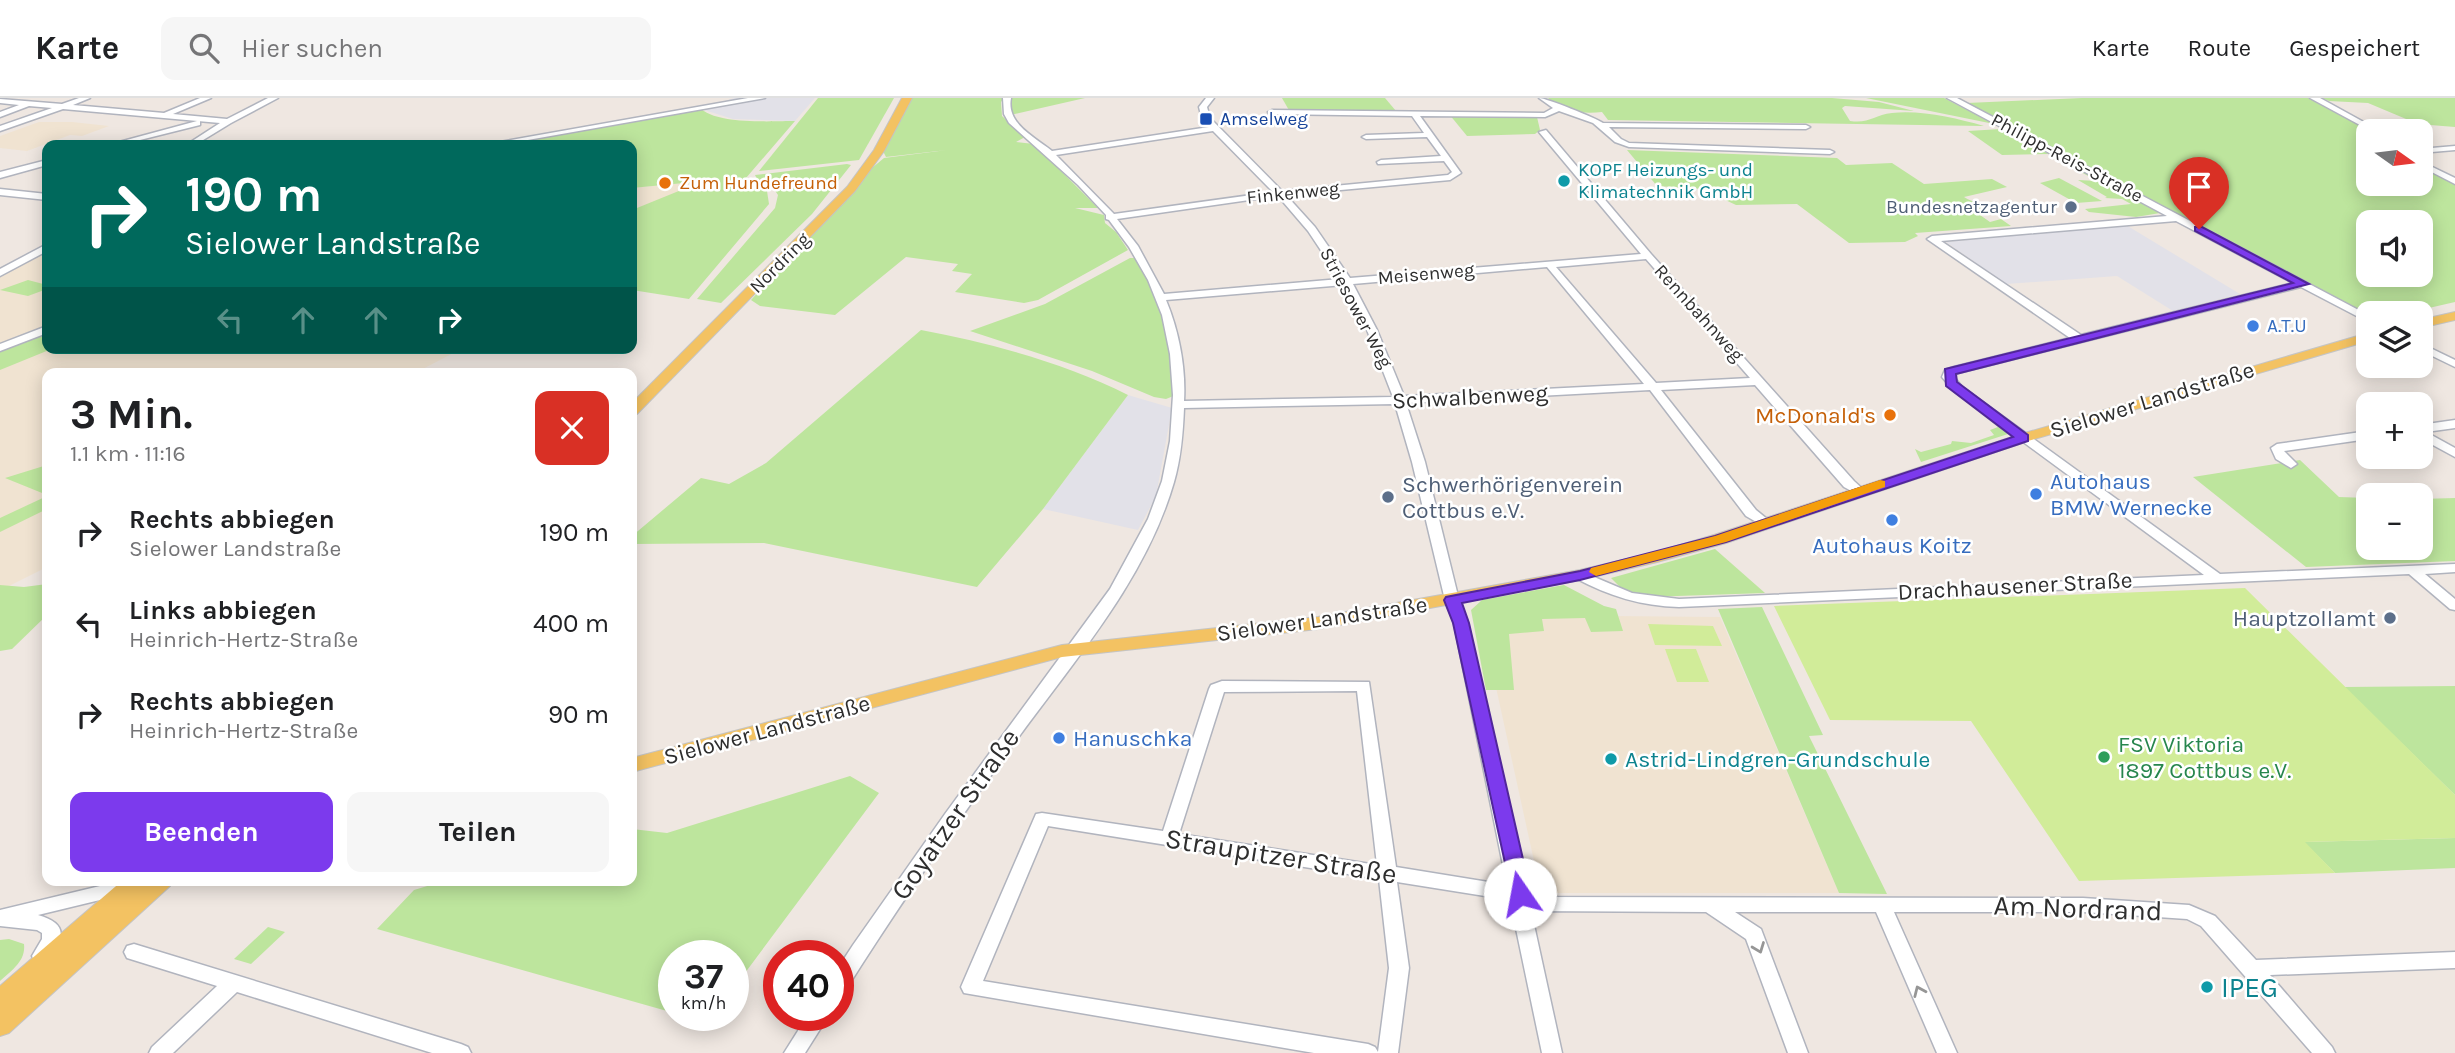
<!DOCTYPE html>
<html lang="de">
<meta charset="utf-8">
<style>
:root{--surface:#fff;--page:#f6f6f6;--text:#202124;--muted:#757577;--line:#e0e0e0;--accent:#7c3aed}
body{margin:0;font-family:Karla,sans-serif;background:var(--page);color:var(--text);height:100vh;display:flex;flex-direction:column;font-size:26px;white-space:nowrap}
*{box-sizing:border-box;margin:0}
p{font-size:23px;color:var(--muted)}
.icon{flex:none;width:38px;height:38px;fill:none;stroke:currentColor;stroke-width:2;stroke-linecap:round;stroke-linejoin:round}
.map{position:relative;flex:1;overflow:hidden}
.side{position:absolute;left:42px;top:270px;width:595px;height:518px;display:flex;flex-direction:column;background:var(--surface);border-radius:14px;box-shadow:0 4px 18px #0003}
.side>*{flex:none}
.banner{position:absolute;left:42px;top:42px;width:595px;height:214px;border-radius:14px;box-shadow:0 4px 18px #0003;background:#00695c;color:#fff;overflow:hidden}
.needle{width:46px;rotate:104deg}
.fabs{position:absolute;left:2356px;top:21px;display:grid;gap:14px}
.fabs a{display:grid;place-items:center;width:77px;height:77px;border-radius:14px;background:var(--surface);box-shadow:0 4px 18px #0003;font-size:35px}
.speed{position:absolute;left:658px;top:842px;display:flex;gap:14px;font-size:35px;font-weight:700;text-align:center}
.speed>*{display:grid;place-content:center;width:91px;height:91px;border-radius:50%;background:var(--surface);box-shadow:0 4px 18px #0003;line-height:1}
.speed small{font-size:18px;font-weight:400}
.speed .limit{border:10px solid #d22;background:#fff;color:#111}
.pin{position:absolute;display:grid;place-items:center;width:60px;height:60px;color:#fff;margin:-72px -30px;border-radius:50% 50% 50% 0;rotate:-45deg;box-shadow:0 0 7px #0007}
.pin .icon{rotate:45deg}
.me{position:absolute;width:77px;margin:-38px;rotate:348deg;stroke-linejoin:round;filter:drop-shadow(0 0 5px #0008)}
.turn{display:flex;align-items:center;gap:24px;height:147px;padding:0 28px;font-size:32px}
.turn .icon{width:91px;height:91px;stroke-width:2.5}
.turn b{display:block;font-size:49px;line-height:60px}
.lanes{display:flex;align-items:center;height:66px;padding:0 28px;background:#0003;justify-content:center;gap:35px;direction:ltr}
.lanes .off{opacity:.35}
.round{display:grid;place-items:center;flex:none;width:74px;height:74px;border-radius:14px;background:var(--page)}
.overview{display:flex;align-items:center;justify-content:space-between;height:119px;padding:0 28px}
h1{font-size:42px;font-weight:700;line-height:52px}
.action{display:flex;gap:14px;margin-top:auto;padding:14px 28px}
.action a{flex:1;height:80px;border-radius:14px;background:var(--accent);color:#fff;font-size:28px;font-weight:700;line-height:80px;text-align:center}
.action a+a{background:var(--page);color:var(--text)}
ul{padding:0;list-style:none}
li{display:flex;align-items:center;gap:21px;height:91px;padding:0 28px}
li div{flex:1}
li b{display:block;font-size:26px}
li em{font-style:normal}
header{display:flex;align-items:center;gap:42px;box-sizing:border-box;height:98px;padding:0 35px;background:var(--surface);border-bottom:2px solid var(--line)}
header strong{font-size:33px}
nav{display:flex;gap:38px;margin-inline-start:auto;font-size:24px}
.search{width:490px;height:63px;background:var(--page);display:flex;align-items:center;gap:18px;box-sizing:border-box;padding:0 24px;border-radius:14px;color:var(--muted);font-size:26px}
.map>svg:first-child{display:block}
.industrial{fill:#e2e1e8}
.education{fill:#f0e3d1}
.green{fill:#bde59d;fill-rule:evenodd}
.pitch{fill:#d1ec99}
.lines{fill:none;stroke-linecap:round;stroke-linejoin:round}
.minor-casing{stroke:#b1b4be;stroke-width:3}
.major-casing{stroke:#c4c4c4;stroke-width:2}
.minor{fill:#fff;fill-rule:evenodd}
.major{fill:#f3c262;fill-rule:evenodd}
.oneway{stroke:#969696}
.route{fill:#7c3aed;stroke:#51269a;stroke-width:2}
.slow{fill:#f59e0b}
.transit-dot{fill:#1a4fb4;stroke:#fff;stroke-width:2.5}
.culture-dot{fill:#0f9aa8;stroke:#fff;stroke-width:2.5}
.food-dot{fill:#e8710a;stroke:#fff;stroke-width:2.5}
.service-dot{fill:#5c6f8a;stroke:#fff;stroke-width:2.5}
.shop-dot{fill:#3f7fe0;stroke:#fff;stroke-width:2.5}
.leisure-dot{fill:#2e9e5b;stroke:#fff;stroke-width:2.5}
.labels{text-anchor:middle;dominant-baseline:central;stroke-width:5;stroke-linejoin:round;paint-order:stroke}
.far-transit-label{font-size:19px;fill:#164399;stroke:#fff;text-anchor:start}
.far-street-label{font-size:19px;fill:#2e2e2e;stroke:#fff}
.far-culture-label{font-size:19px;fill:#0d838f;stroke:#fff;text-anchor:start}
.far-food-label{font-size:19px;fill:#c56008;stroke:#fff;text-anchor:start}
.far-service-label{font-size:19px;fill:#4e5e75;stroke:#fff;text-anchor:end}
.far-shop-label{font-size:19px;fill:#366cbe;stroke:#fff;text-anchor:start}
.street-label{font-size:23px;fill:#2e2e2e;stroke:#fff}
.food-label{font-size:23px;fill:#c56008;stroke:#fff;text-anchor:end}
.shop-label{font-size:23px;fill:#366cbe;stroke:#fff;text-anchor:start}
.service-label{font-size:23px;fill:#4e5e75;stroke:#fff;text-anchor:start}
.leisure-label{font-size:23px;fill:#27864d;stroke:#fff;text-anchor:start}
.culture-label{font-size:23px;fill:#0d838f;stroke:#fff;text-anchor:start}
.near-street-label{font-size:28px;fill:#2e2e2e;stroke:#fff}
.near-culture-label{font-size:28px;fill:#0d838f;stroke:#fff;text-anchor:start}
</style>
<header>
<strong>Karte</strong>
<div class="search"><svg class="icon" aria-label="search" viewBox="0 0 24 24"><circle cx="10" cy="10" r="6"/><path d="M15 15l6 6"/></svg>Hier suchen</div>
<nav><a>Karte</a><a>Route</a><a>Gespeichert</a></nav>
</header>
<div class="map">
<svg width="2455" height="955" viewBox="0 0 2455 955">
<rect width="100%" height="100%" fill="#efe7e1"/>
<!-- industrial -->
<g class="industrial">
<polygon points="734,0 815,0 795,23 733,21 701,11"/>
<polygon points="2126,127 2240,196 2173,213 2117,178 2006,186 1946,144"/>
<polygon points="1128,297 1172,310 1156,398 1138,432 1043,411"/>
</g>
<!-- education -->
<g class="education">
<polygon points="39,24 72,24 109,28 82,38 70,37 27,53 0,50 0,38"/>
<polygon points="684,85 698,87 632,112 632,90"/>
<polygon points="47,153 47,250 463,250 415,275 47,275 47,469 7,489 0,487 0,171 8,174"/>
<polygon points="1498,517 1720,519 1839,795 1541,795 1483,530"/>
</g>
<!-- green -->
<g class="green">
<polygon points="818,0 894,0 859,62 759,73"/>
<polygon points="911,0 1004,0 1001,4 1002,18 1025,39 1016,44 1034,46 1098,110 1075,110 1104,117 1105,125 1116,134 1128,152 1038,202 1024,205 955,194 972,176 952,173 958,166 906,159 835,217 760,208 751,202 866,75 884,60 947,52 886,59 883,53"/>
<polygon points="1007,0 1085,0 1006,18"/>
<polygon points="1282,0 1385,0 1396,13 1290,14"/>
<path d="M1548,0H1832L1879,4L1914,13L1845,8L1842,10L1850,23C1869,26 1874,17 1892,15C1922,12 1955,20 1984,28L1608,22L1602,14C1583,16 1562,14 1548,0Z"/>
<polygon points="1866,0 1944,0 1994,26"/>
<path d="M2082,0H2308L2371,33H2368V86H2420V67L2455,86V204L2407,215L2368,217L1967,5ZM2368,124H2420V177H2368Z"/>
<polygon points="2322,0 2455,0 2455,29 2418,26 2368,5 2329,3"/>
<path d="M699,9C715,27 772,23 795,23L746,80L767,93L769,106L689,201L632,192V112L696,86L684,85L632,90V47H462L486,46Z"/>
<polygon points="1449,16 1537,19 1540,32 1535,36 1467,38"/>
<polygon points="2001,31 2045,54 2049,56 2002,57 1968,33"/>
<path d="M1627,52L1837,60L1846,67L1892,65L1924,86L1992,81L2007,89L1964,99C1973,105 1982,105 1992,111L1970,110L1990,124L2001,121L2011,128L1915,135L1918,138L1905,144L1849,145L1797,106L1736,107L1702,91L1657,88Z"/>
<polygon points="847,66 851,67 812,116 721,205 697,201 775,110 778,97 774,91 757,81 755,77"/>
<polygon points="2081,74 2086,74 2160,115 2136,119 2089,114 2085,111 2131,106 2122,101 2105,100 2107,99 2078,82 2097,83"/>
<polygon points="2059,80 2102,103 2076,105 2040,85"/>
<polygon points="1130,160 1135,160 1158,199 1167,228 1176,297 1166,301 1154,299 1092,273 970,233 1045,206"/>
<polygon points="28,182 47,187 47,191 28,198 0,192"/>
<path d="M921,232C990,245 1065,265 1128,297L1043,411L977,489L764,445L632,446V438L701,380L729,386L766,365Z"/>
<polygon points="47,234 47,250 54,250 0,272 0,252"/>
<polygon points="1975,311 2008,336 1921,364 1915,351 1921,354 1951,346 1952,343 1971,345 1994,337 1990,332 1998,329"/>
<polygon points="2300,362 2339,399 2368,400 2368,450 2420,450 2420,401 2455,400 2455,463 2306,469 2193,379"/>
<polygon points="47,367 47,397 5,380"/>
<polygon points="47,398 47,411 0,434 0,420"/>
<polygon points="1715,451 1765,495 1648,499 1623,492 1611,480"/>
<polygon points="47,486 47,517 12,551 0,553 0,487 24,489"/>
<polygon points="1564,487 1604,508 1616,511 1623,533 1591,534 1585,520 1542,521 1544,533 1509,536 1514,592 1486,592 1471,512 1482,502"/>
<polygon points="1762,509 1823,637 1809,638 1887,796 1839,795 1718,511"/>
<polygon points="2455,588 2455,697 2344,589"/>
<polygon points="850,678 879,695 733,891 733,858 674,858 674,915 377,831 414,792 447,782 632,782 632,731 667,735"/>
<polygon points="2455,740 2455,770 2335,775 2304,744"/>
<polygon points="268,829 285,834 251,866 234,861"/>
<path d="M9,841L24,846C26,863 12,872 0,883V842Z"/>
</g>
<!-- pitch -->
<g class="pitch">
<polygon points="2245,490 2455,697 2455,740 2305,744 2335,775 2079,783 1971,623 1830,622 1774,508"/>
<polygon points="1648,526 1713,528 1722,548 1655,547"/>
<polygon points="1665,551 1696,551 1709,584 1677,584"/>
</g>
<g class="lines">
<defs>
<g id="minor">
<polygon points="79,0 90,0 73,7 164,15 200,0 211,0 173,16 227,21 268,0 278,0 231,25 195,47 186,47 220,25 63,11 0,33 0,28 52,10 29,8 0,19 0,14 19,7 0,5 0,1 62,6"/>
<polygon points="748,0 765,0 500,47 483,47"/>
<path d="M1003,0H1011C1006,26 1035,39 1052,53L1209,29L1202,21L1199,9L1206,0H1214L1207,9L1210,20L1282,93L1448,77L1452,74L1444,63L1378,66L1377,64L1381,62L1441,58L1427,39L1366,41L1362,39L1366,37L1424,35L1412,18L1269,16L1268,14L1272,12L1544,15L1553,10L1539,0C1546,0 1596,20 1603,25L1806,27L1810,29L1806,31L1609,29L1621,41L1629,45L1830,52L1834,54L1830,56L1629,49L1615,44L1593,25L1559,13L1545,19L1420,18L1461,75L1450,82L1286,97L1315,129L1350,180L1641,156L1539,34L1546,32L1651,156L1854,383L1865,393L1859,397L1844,389L1755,287L1661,292L1756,412L1772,425L1770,428L1765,429L1746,418L1650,292L1406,305L1425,364L1459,502L1468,525L1528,799L2083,800L2189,807L2215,818L2256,862L2455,854V870L2270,877L2332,949L2335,955H2312L2201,828L2187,821L2083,814H1894L1957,955H1937L1876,814H1735L1761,831L1808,955H1788L1746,841L1706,814L1531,813L1562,955H1542L1510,802L1397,784L1409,870L1398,955H1314L964,895L961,889L1036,716L1042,715L1163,733L1209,591L1211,587L1222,583L1369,584L1396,769L1507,787L1454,525L1445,502L1412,364L1395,306L1184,310C1183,335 1181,360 1174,384C1145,485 1070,567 1010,651C953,730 897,810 845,893L838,895V870L853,847L945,716L1110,491L1148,421L1162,383L1170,343L1173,297L1170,256L1162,217L1148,182L1129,149L1109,122L1106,121V117L1078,87L1009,25L1004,16ZM1213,33L1273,94L1114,116L1056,57ZM1278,98L1308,133L1340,181L1164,196L1138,148L1117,121ZM1646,161L1750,280L1656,285L1556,169ZM1547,169L1644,286L1404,298L1377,232L1353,186ZM1344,187L1367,232L1393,299L1184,303C1186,270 1179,233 1166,202ZM1357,593L1377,767L1179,736L1224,594ZM1048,728L1379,781L1389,870L1378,954L1375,949L1368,946L983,883Z"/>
<path d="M1947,0H1957L2368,217V224L2301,189L1954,276V279L1962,289L2220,476L2455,466V474L2425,476L2455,501V512L2450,511L2409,476L1679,509C1641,508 1609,498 1575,480L1573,477L1580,473L1632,495L1679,501L2204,477L1954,293L1942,279L1945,272L1954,269L2070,240L1927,141L1932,138L2167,118ZM2176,123L2293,185L2081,237L1941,143Z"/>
<polygon points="2310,0 2320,0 2380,33 2371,33"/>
<polygon points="197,23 200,23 200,27 120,47 108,47"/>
<polygon points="2455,48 2455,52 2420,55 2420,51"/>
<polygon points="47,62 47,67 0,80 0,74"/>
<polygon points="2420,63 2455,80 2455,86 2420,68"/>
<polygon points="0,91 47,96 47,102 0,97"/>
<polygon points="47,146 47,153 0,178 0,171"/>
<polygon points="47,228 47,235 0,253 0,246"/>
<polygon points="2420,245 2455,262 2455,269 2420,252"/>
<polygon points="2455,322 2455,330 2426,334 2455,350 2455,359 2420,340 2420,327"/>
<polygon points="2368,333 2368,341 2284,353 2297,366 2291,370 2276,361 2271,350 2277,346"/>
<path d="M125,782L133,784L136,789L133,794L38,817C70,826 63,841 49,864L42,866L35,864L32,858L42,841V835L37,832L0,828V812Z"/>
<polygon points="134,846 461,946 468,949 471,955 432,955 237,894 173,955 149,955 152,949 217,888 127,860 124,854 127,848"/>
<polygon points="808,917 829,917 805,955 784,955"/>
</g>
<g id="major">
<polygon points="902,0 912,0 884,53 855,93 637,316 632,317 632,305 847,89 874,52"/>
<polygon points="2455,214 2455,222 2420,230 2420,222"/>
<polygon points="2368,235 2368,243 2028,343 1726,445 1657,464 1580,482 1318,531 1062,559 632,674 632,660 1062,547 1318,519 1580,472 1653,455 1714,437 2018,337"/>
<polygon points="123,782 173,782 170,788 9,935 0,938 0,888"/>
</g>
</defs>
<!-- minor casing -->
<use href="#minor" class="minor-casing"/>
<!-- major casing -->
<use href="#major" class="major-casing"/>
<!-- minor -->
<use href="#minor" class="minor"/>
<!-- major -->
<use href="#major" class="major"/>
</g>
<!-- one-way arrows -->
<defs><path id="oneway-chevron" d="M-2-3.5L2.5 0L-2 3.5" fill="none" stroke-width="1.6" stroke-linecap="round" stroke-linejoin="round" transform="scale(1.75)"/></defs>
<g class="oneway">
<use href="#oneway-chevron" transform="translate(1759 850) rotate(69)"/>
<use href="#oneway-chevron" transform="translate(1919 893) rotate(-114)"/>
</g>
<!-- route -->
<polygon class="route" points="2195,129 2202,129 2309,186 1956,276 1957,284 2028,337 2028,343 1726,444 1580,482 1462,505 1469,525 1531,796 1528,802 1513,802 1453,525 1444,502 1446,499 1580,473 1715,438 2013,339 1946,288 1945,271 2293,185 2195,133"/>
<!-- slow -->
<polygon class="slow" points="1880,382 1885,383 1885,389 1726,444 1596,478 1589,474 1591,470 1715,438"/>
<!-- markers -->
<rect class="transit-dot" x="1199" y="14" width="14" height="14" rx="3.5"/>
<g class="culture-dot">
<circle cx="1564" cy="83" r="7"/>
<circle cx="1611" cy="661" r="7"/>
<circle cx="2207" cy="889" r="7"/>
</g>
<g class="food-dot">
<circle cx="665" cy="85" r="7"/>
<circle cx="1890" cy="317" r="7"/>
</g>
<g class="service-dot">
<circle cx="2071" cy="109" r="7"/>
<circle cx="1388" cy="399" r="7"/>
<circle cx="2390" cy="520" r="7"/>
</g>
<g class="shop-dot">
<circle cx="2253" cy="228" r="7"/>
<circle cx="2036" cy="396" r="7"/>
<circle cx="1892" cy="422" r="7"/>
<circle cx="1059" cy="640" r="7"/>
</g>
<circle class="leisure-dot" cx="2104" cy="659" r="7"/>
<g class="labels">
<!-- far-transit labels -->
<g class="far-transit-label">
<text x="1220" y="21">Amselweg</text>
</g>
<!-- far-street labels -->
<g class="far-street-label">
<text transform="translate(2067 60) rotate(28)">Philipp-Reis-Straße</text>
<text transform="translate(1293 95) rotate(-6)">Finkenweg</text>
<text transform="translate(780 165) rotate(-45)">Nordring</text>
<text transform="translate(1426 176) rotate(-5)">Meisenweg</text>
<text transform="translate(1356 210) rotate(62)">Striesower Weg</text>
<text transform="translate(1699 215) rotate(48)">Rennbahnweg</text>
</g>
<!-- far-culture labels -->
<g class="far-culture-label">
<text x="1578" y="72">KOPF Heizungs- und<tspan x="1578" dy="22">Klimatechnik GmbH</tspan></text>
</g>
<!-- far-food labels -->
<g class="far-food-label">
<text x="679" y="85">Zum Hundefreund</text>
</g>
<!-- far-service labels -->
<g class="far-service-label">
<text x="2057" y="109">Bundesnetzagentur</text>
</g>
<!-- far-shop labels -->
<g class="far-shop-label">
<text x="2267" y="228">A.T.U</text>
</g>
<!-- street labels -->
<g class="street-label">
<text transform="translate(1470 299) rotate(-3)">Schwalbenweg</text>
<text transform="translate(2152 302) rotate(-17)">Sielower Landstraße</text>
<text transform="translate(2015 488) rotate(-3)">Drachhausener Straße</text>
<text transform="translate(1322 521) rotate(-8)">Sielower Landstraße</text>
<text transform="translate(767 632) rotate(-15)">Sielower Landstraße</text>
</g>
<!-- food labels -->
<g class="food-label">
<text x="1876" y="317">McDonald's</text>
</g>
<!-- shop labels -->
<g class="shop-label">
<text x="2050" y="383">Autohaus<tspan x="2050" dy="26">BMW Wernecke</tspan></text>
<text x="1892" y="447" text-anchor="middle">Autohaus Koitz</text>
<text x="1073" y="640">Hanuschka</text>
</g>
<!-- service labels -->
<g class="service-label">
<text x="1402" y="386">Schwerhörigenverein<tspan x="1402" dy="26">Cottbus e.V.</tspan></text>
<text x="2376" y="520" text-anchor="end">Hauptzollamt</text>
</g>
<!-- leisure labels -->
<g class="leisure-label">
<text x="2118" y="646">FSV Viktoria<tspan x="2118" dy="26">1897 Cottbus e.V.</tspan></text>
</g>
<!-- culture labels -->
<g class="culture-label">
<text x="1625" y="661">Astrid-Lindgren-Grundschule</text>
</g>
<!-- near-street labels -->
<g class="near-street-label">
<text transform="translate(955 716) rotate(-55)">Goyatzer Straße</text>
<text transform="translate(1281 758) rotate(9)">Straupitzer Straße</text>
<text transform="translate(2078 810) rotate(2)">Am Nordrand</text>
</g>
<!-- near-culture labels -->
<g class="near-culture-label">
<text x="2221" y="889">IPEG</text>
</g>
</g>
</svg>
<div class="fabs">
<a><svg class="needle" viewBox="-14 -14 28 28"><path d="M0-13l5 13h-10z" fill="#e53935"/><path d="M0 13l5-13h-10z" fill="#757577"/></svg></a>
<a><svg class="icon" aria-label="sound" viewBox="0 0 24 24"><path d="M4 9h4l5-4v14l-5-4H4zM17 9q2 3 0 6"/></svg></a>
<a><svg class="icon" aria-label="layers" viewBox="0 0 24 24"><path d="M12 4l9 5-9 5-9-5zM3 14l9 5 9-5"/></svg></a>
<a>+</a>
<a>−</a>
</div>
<div class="speed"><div>37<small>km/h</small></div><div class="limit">40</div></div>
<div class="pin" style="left:2199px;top:131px;background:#d93025"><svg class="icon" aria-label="arrive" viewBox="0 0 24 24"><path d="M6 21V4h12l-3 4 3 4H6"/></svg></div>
<svg class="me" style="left:1520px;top:796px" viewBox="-20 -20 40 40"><circle r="19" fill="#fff"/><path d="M0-13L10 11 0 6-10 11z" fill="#7c3aed"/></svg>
<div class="banner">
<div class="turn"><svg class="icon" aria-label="right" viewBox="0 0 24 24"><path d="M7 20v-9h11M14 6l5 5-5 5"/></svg><div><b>190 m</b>Sielower Landstraße</div></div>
<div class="lanes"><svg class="icon off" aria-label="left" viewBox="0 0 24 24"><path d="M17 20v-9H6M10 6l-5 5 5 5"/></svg><svg class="icon off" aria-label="ahead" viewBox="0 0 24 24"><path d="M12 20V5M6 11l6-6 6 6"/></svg><svg class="icon off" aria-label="ahead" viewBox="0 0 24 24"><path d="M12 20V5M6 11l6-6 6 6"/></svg><svg class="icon" aria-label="right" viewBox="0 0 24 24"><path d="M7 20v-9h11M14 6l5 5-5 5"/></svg></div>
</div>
<section class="side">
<div class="overview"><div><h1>3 Min.</h1><p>1.1 km · 11:16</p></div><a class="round" style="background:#d93025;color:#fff"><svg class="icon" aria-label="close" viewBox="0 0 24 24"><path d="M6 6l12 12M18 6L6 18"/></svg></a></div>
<ul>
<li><svg class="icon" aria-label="right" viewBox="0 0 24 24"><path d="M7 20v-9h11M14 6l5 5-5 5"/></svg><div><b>Rechts abbiegen</b><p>Sielower Landstraße</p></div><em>190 m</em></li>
<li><svg class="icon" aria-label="left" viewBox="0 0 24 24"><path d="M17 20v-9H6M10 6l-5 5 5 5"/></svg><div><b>Links abbiegen</b><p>Heinrich-Hertz-Straße</p></div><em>400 m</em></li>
<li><svg class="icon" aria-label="right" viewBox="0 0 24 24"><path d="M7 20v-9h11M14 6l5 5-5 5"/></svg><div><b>Rechts abbiegen</b><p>Heinrich-Hertz-Straße</p></div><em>90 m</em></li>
</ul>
<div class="action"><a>Beenden</a><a>Teilen</a></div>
</section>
</div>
